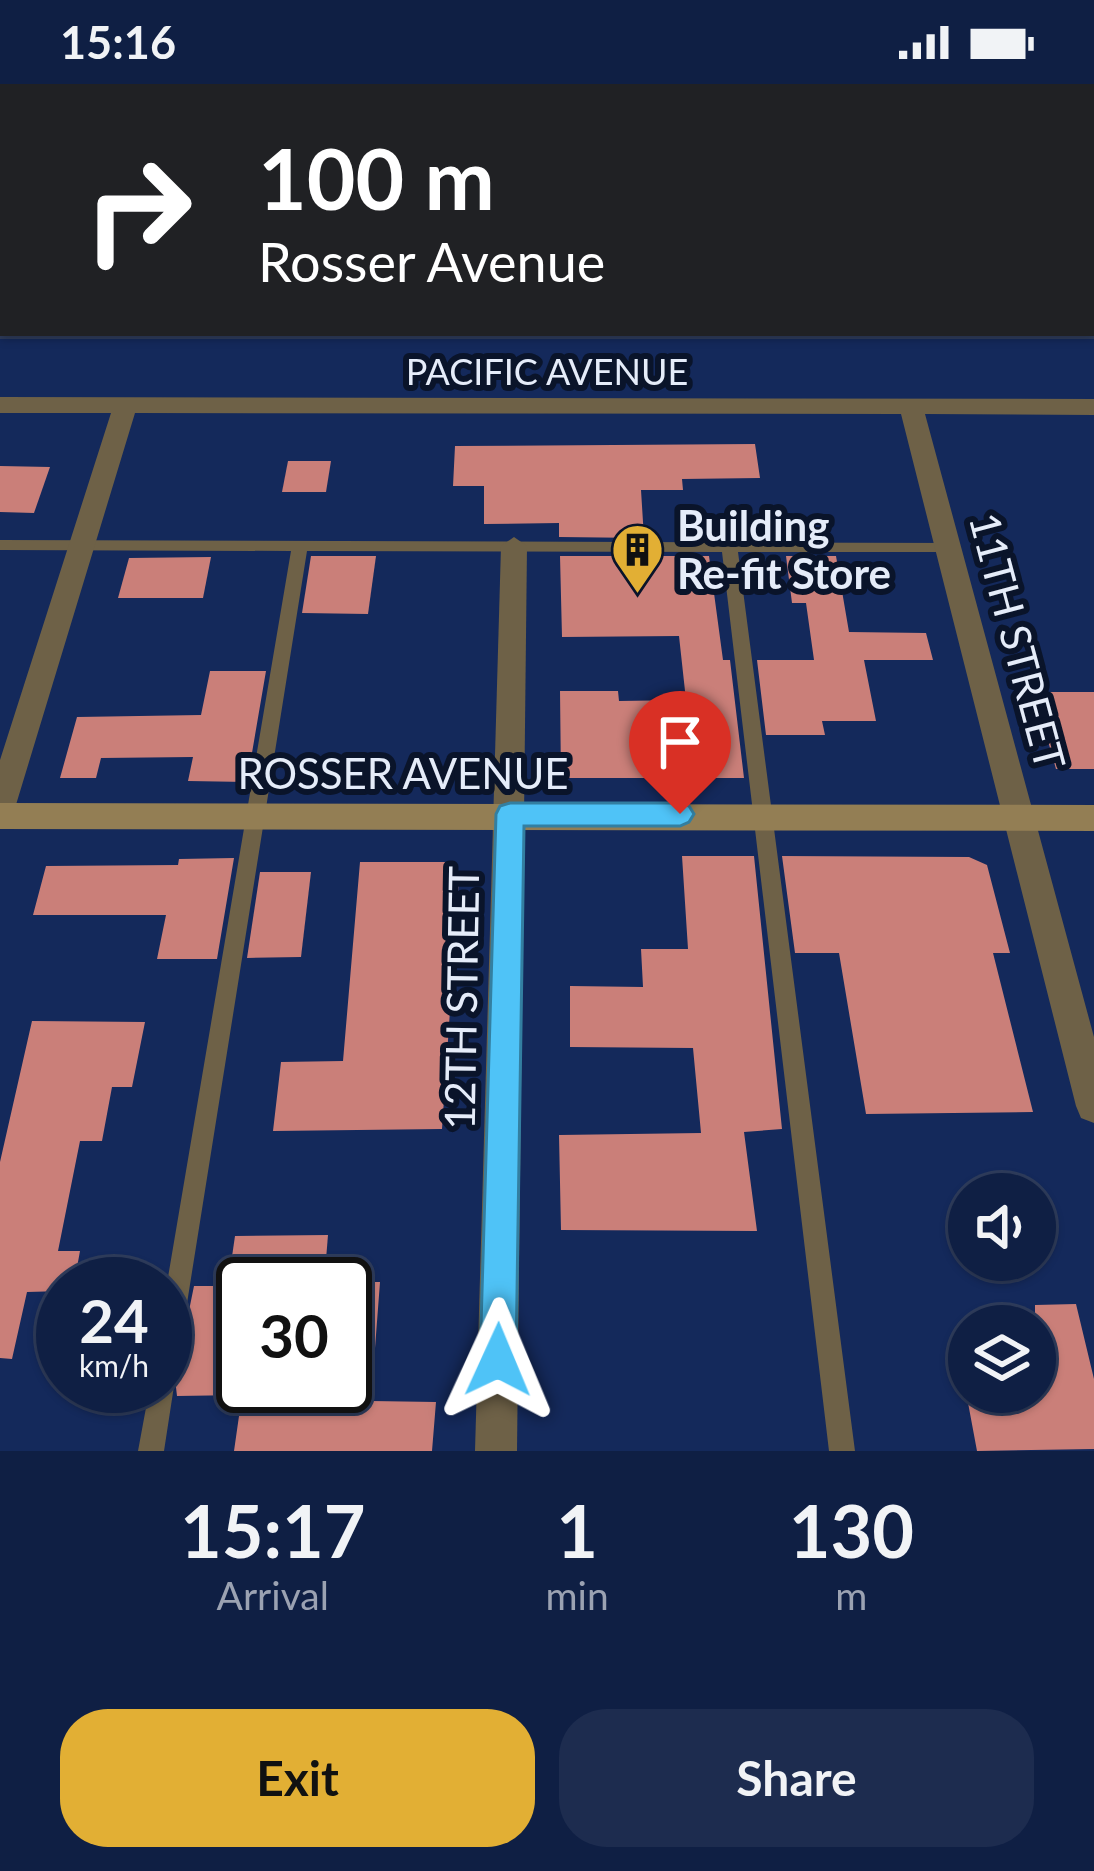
<!DOCTYPE html>
<style>
:root{--surface:#0f1f44;--page:#1d2c4f;--text:#f1f3f6;--muted:#9ba2b2;--line:#2f3d5d;--accent:#e2af34}
body{margin:0;font-family:Lato,sans-serif;background:var(--page);color:var(--text);height:100vh;display:flex;flex-direction:column;font-size:45px;white-space:nowrap}
*{box-sizing:border-box;margin:0}
p{font-size:39px;color:var(--muted)}
.icon{flex:none;width:66px;height:66px;fill:none;stroke:currentColor;stroke-width:2;stroke-linecap:round;stroke-linejoin:round}
.map{position:relative;height:1367px;overflow:hidden}
.panel{display:flex;flex-direction:column;background:var(--surface);flex:1}
.panel>*{flex:none}
.guide{position:absolute;left:0px;top:0px;width:1095px;height:252px;box-shadow:0 3px 9px #0004,0 0 0 3px var(--line);background:#202124;color:#fff;overflow:hidden}
.tools{position:absolute;left:948px;top:1089px;display:grid;gap:24px}
.tools a{display:grid;place-items:center;width:108px;height:108px;border-radius:50%;background:var(--surface);box-shadow:0 3px 9px #0004,0 0 0 3px var(--line);font-size:60px}
.speed{position:absolute;left:36px;top:1173px;display:flex;gap:24px;font-size:60px;font-weight:700;text-align:center}
.speed>*{display:grid;place-content:center;width:156px;height:156px;border-radius:50%;background:var(--surface);box-shadow:0 3px 9px #0004,0 0 0 3px var(--line);line-height:1}
.speed small{font-size:30px;font-weight:400}
.speed .limit{border:6px solid #111;border-radius:18px;background:#fff;color:#111}
.pin{position:absolute;display:grid;place-items:center;width:102px;height:102px;color:#fff;margin:-123px -51px;border-radius:50% 50% 50% 0;rotate:-45deg;box-shadow:0 0 12px #0007}
.pin .icon{rotate:45deg}
.me{position:absolute;width:132px;margin:-66px;rotate:1deg;stroke-linejoin:round;filter:drop-shadow(0 0 9px #0008)}
.turn{display:flex;align-items:center;gap:42px;height:252px;padding:0 60px;font-size:54px}
.turn .icon{width:156px;height:156px;stroke-width:2.5}
.turn b{display:block;font-size:84px;line-height:102px}
.eta{display:flex;justify-content:space-evenly;align-items:center;height:204px;text-align:center}
.eta b{font-size:72px;font-weight:700;line-height:84px}
.primary-button{display:flex;gap:24px;margin-top:auto;padding:24px 60px}
.primary-button a{flex:1;height:138px;border-radius:48px;background:var(--accent);color:#111;font-size:48px;font-weight:700;line-height:138px;text-align:center}
.primary-button a+a{background:var(--page);color:var(--text)}
.status{display:flex;justify-content:space-between;align-items:center;height:84px;padding:0 60px;background:var(--surface);direction:ltr}
.status svg{height:33px;fill:currentColor}
.map>svg:first-child{display:block}
.building{fill:#ca7f79}
.lines{fill:none;stroke-linecap:round;stroke-linejoin:round}
.lane{fill:#6e6147;fill-rule:evenodd}
.street{fill:#6e6147;fill-rule:evenodd}
.secondary{fill:#937e54;fill-rule:evenodd}
.route{fill:#4fc3f7;stroke:#337fa1;stroke-width:3}
.labels{text-anchor:middle;dominant-baseline:central;stroke-width:12;stroke-linejoin:round;paint-order:stroke}
.far-street-label{font-size:36px;fill:#e5ecf9;stroke:#0a142a}
.poi-label{font-size:42px;font-weight:bold;fill:#e5ecf9;stroke:#0a142a;text-anchor:start}
.street-label{font-size:42px;fill:#e5ecf9;stroke:#0a142a}
</style>
<div class="status"><b>15:16</b><svg viewBox="0 0 49 12"><path d="M0 12V9h3v3zM5 12V6h3v6zM10 12V3h3v9zM15 12V0h3v12zM26 1h20v11H26zM47 4h2v5h-2z"/></svg></div>
<div class="map">
<svg width="1094" height="1367" viewBox="0 0 1094 1367">
<rect width="100%" height="100%" fill="#14295b"/>
<!-- building -->
<g class="building">
<polygon points="755,360 760,394 682,395 683,406 641,406 644,454 559,453 559,439 484,440 484,402 453,402 455,362"/>
<polygon points="288,377 331,377 326,408 282,408"/>
<polygon points="0,382 50,383 34,429 0,428"/>
<polygon points="311,472 376,472 368,530 302,529"/>
<polygon points="560,472 709,472 723,576 730,576 744,694 561,694 560,607 618,607 619,617 686,616 679,552 562,553"/>
<polygon points="786,472 836,472 849,548 926,549 933,576 864,576 876,637 822,637 825,651 766,651 757,576 814,576 806,519 792,519"/>
<polygon points="211,473 203,514 118,514 129,474"/>
<polygon points="210,587 266,587 247,698 188,697 193,673 101,674 96,694 60,694 77,633 201,631"/>
<polygon points="1034,608 1094,608 1094,685 1056,685"/>
<polygon points="682,772 754,772 782,1045 744,1048 757,1147 561,1146 559,1051 701,1049 693,964 570,963 570,902 643,903 641,865 688,865"/>
<polygon points="782,772 969,773 987,781 1010,869 993,869 1033,1028 866,1030 839,869 795,869"/>
<polygon points="234,774 217,875 157,875 166,831 33,831 46,782 178,781 179,775"/>
<polygon points="360,778 446,778 459,793 442,1045 273,1047 281,978 343,977"/>
<polygon points="260,788 311,788 301,873 247,874"/>
<polygon points="32,937 145,938 132,1003 112,1003 102,1057 80,1057 58,1167 80,1167 74,1200 63,1200 63,1207 27,1208 12,1275 0,1274 0,1078"/>
<polygon points="328,1151 324,1200 228,1200 235,1152"/>
<polygon points="345,1198 380,1198 371,1317 436,1318 432,1367 234,1367 242,1311 177,1312 175,1295 194,1202 243,1202 243,1305 345,1302"/>
<polygon points="1076,1220 1094,1295 1094,1365 977,1367 966,1308 1035,1308 1035,1221"/>
</g>
<g class="lines">
<!-- lane -->
<g class="lane">
<polygon points="69,0 83,0 81,3 67,3"/>
<rect x="371" y="0" width="10" height="3"/>
<rect x="671" y="0" width="10" height="3"/>
<polygon points="975,0 985,0 986,3 976,3"/>
<polygon points="1091,3 1094,3 1094,9 1092,9"/>
<rect x="0" y="4" width="3" height="6"/>
<polygon points="0,456 955,459 957,463 955,467 949,468 738,468 855,1367 829,1367 722,468 307,467 177,1282 174,1291 169,1293 174,1302 164,1367 138,1367 150,1302 165,1302 165,1211 291,467 0,466"/>
</g>
<!-- street -->
<g class="street">
<rect x="518" y="0" width="18" height="3"/>
<polygon points="820,0 838,0 839,3 821,3"/>
<rect x="0" y="78" width="3" height="12"/>
<rect x="1092" y="78" width="2" height="12"/>
<polygon points="0,313 1094,315 1094,331 925,330 1094,953 1094,1039 1081,1034 1076,1022 901,330 135,329 15,724 11,733 0,737 0,676 111,329 0,329"/>
<polygon points="514,453 527,462 517,1367 475,1367 501,462"/>
</g>
<!-- secondary -->
<polygon class="secondary" points="0,719 1094,721 1094,747 0,745"/>
</g>
<!-- route -->
<polygon class="route" points="510,719 680,719 689,722 694,730 689,738 680,742 524,742 516,1276 511,1289 498,1294 485,1289 480,1276 496,730 500,722"/>
<!-- icons -->
<defs>
<symbol id="building-pin" viewBox="-11 -11 22 30"><path d="M0 17L-7.5 6A9.5 9.5 0 1 1 7.5 6Z" fill="#e2af34" stroke="#0a142a"/><path d="M-4-6H4V6H1V3H-1V6H-4ZM-2.5-4.3h1.7v1.8h-1.7ZM.8-4.3h1.7v1.8H.8ZM-2.5-1h1.7V.8h-1.7ZM.8-1h1.7V.8H.8Z" fill="#111"/></symbol>
</defs>
<g fill-rule="evenodd">
<use href="#building-pin" x="608" y="436" width="59" height="81"/>
</g>
<g class="labels">
<!-- far-street labels -->
<g class="far-street-label">
<text x="547" y="287">PACIFIC AVENUE</text>
</g>
<!-- poi labels -->
<g class="poi-label">
<text x="677" y="441">Building<tspan x="677" dy="48">Re-fit Store</tspan></text>
</g>
<!-- street labels -->
<g class="street-label">
<text transform="translate(1018 557) rotate(75)">11TH STREET</text>
<text x="403" y="689">ROSSER AVENUE</text>
<text transform="translate(461 914) rotate(-89)">12TH STREET</text>
</g>
</g>
</svg>
<div class="tools">
<a><svg class="icon" aria-label="sound" viewBox="0 0 24 24"><path d="M4 9h4l5-4v14l-5-4H4zM17 9q2 3 0 6"/></svg></a>
<a><svg class="icon" aria-label="layers" viewBox="0 0 24 24"><path d="M12 4l9 5-9 5-9-5zM3 14l9 5 9-5"/></svg></a>
</div>
<div class="speed"><div>24<small>km/h</small></div><div class="limit">30</div></div>
<div class="pin" style="left:680px;top:730px;background:#d93025"><svg class="icon" aria-label="arrive" viewBox="0 0 24 24"><path d="M6 21V4h12l-3 4 3 4H6"/></svg></div>
<svg class="me" style="left:498px;top:1276px" viewBox="-20 -20 40 40"><path d="M0-17L14 15 0 8-14 15z" fill="#4fc3f7" stroke="#fff" stroke-width="4"/></svg>
<div class="guide">
<div class="turn"><svg class="icon" aria-label="right" viewBox="0 0 24 24"><path d="M7 20v-9h11M14 6l5 5-5 5"/></svg><div><b>100 m</b>Rosser Avenue</div></div>
</div>
</div>
<section class="panel">
<div class="eta">
<div><b>15:17</b><p>Arrival</p></div>
<div><b>1</b><p>min</p></div>
<div><b>130</b><p>m</p></div>
</div>
<div class="primary-button"><a>Exit</a><a>Share</a></div>
</section>
